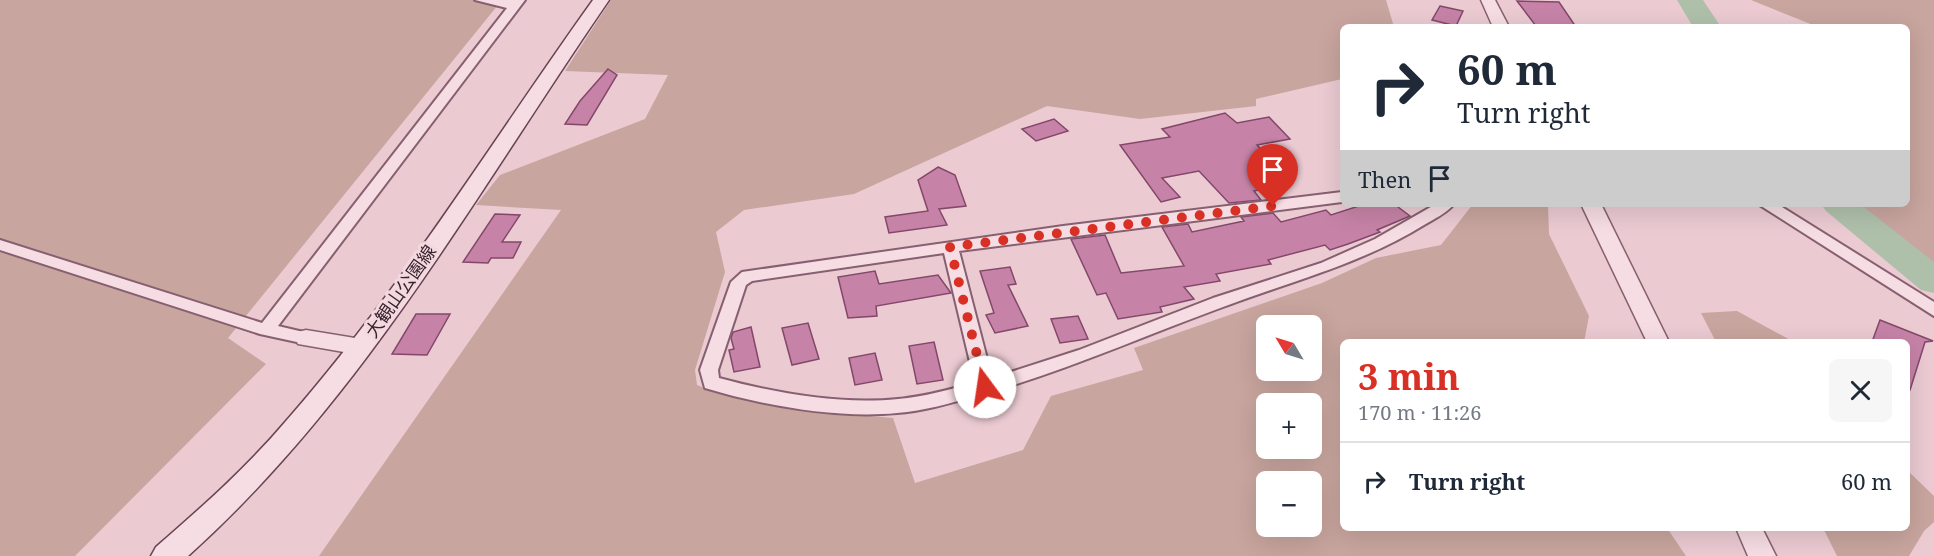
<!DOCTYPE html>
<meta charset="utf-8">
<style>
:root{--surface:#fff;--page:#f6f6f7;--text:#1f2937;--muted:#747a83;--line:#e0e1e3;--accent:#d93025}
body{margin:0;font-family:"Noto Serif","Noto Sans JP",serif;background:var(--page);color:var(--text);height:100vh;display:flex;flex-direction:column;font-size:22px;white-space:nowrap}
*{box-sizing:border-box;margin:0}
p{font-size:20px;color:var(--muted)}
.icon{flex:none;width:33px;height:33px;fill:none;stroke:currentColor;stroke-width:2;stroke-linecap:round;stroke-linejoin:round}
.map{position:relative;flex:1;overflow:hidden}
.drawer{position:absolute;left:1340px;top:339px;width:570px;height:192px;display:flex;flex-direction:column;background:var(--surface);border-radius:9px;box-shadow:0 6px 24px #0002}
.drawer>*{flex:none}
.guide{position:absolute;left:1340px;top:24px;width:570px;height:183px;border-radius:9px;box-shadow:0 6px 24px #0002;background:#fff;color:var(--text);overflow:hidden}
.needle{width:39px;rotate:308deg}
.controls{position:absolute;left:1256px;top:315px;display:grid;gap:12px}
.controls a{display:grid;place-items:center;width:66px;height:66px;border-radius:9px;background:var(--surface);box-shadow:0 6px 24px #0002;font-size:30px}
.pin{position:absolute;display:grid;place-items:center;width:51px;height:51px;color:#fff;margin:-62px -26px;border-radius:50% 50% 50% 0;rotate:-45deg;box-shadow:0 0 6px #0007}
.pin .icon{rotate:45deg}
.me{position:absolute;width:66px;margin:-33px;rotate:346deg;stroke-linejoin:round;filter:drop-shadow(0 0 4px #0008)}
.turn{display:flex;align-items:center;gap:21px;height:126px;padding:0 18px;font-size:27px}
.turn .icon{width:78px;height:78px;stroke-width:2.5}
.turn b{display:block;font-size:42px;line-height:51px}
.then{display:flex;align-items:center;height:57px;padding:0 18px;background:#0003;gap:12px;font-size:22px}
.round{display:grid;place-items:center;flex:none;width:63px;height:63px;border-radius:9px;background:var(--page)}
.summary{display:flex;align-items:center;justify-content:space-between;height:102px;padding:0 18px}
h1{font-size:36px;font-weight:700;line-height:45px;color:var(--accent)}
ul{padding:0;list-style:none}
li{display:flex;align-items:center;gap:18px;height:78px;padding:0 18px;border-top:2px solid var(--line)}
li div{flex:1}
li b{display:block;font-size:22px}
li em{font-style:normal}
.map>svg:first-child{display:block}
.green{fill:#c8a59e;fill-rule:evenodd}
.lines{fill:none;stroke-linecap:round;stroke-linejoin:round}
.river{fill:#afc0aa;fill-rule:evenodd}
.building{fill:#c683a7;stroke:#834869;stroke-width:1.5}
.minor-casing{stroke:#866070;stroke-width:4}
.tertiary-casing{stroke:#866070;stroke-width:3}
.secondary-casing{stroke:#684353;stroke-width:3}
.minor{fill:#f6dce3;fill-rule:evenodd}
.tertiary{fill:#f6dce3;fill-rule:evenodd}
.secondary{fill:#f6dce3;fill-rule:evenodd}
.route{stroke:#d93025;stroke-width:10;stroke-dasharray:0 18}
.labels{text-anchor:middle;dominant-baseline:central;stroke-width:6;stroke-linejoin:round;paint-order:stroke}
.street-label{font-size:18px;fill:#38222c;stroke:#f3d9df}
</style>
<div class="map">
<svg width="1934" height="556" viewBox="0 0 1934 556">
<rect width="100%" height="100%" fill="#ebcad2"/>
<!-- green -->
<g class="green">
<polygon points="0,0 502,0 228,338 266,364 75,556 0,556"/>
<path d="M611,0H1386L1394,27H1342V79L1256,99V106L1140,119L1047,106L854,194L744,210L716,232L725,272L695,370L697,385C758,410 828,412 893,418L915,483L1023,450L1051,396L1143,370L1134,348L1322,283L1376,258L1441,245L1473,204H1548L1549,234L1589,316L1584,342H1342V528H1667L1686,556H319L561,210L476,205L500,175L645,119L668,75L565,71ZM1266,326H1311V370H1266ZM1266,404H1311V448H1266ZM1266,482H1311V526H1266Z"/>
<polygon points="1751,0 1934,0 1934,270 1852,204 1906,204 1906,27 1818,27"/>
<polygon points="1737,311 1794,342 1716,342 1701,313"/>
<polygon points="1907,470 1934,496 1934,522 1924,531 1909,556 1837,556 1823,528 1906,528"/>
</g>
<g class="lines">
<!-- river -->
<g class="river">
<polygon points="1677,0 1703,0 1721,27 1693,27"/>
<polygon points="1821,204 1860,204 1934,262 1934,293 1921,290 1826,211"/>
</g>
</g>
<!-- building -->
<g class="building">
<polygon points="1517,1 1559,2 1576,27 1536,26"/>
<polygon points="1440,6 1463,11 1456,26 1432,20"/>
<polygon points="608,69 617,75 587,125 565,124 580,101"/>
<polygon points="1225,113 1237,123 1269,117 1290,139 1257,145 1266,154 1259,155 1288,183 1254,191 1261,200 1229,203 1199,171 1162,178 1180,197 1161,202 1120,145 1170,137 1162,129"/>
<polygon points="1054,119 1068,131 1036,141 1022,129"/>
<polygon points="938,167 955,175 966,206 939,209 947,225 889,233 885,217 928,211 918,180"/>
<polygon points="1365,204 1394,204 1410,216 1377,230 1380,232 1348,244 1330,250 1325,245 1268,260 1271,264 1216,274 1220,281 1184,287 1194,299 1160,307 1162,312 1118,319 1106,293 1097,295 1071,239 1105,235 1121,273 1184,266 1162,227 1188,224 1192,232 1244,221 1241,217 1273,213 1281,222 1326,210 1331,215"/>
<polygon points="495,214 520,215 502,242 521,242 513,258 491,258 488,263 463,262"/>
<polygon points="1010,267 1016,284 1008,285 1028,326 995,333 986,315 994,313 980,271"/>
<polygon points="875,271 879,284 938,275 951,293 876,306 877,316 848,318 838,277"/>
<polygon points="416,314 450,314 427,355 392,354"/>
<polygon points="1078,316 1088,339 1060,343 1051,319"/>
<polygon points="1880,320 1933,341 1925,342 1910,390 1906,389 1906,342 1872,342"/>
<polygon points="808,323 819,359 792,365 782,328"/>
<polygon points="751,327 760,367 734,372 729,350 734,349 731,338 733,332"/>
<polygon points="934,342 943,380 917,384 909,346"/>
<polygon points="875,353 882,380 855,385 849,358"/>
</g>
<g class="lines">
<defs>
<g id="minor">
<polygon points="475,0 525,0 278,326 312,334 315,338 312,342 306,344 260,334 0,250 0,240 262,323 507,8"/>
<path d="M1342,192V202L959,251L992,378L1079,350L1213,298L1321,263L1375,239L1436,204H1454C1447,213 1434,219 1424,225C1361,264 1292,281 1223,307C1141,337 1061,373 976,396C951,403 924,411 897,413C837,419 761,405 705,388L700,370L731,282L742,272L1063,226ZM944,253L975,383C950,389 924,397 898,399C840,405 775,393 719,378L718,370L746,285L752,281Z"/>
<polygon points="1758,204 1777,204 1934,302 1934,316"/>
</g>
<g id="tertiary">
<polygon points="1481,0 1495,0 1509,27 1493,27"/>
<polygon points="1581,204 1601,204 1669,342 1647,342"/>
<polygon points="306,330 361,339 369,341 372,347 369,353 361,355 298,344 295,338 298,332"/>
<polygon points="1736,528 1762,528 1776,556 1748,556"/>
</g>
<path id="secondary" d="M593,0H609C477,192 363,399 188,556H151L156,547C202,507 247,467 286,421C401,290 492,141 593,0Z"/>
</defs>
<!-- minor casing -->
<use href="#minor" class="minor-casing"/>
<!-- tertiary casing -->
<use href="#tertiary" class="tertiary-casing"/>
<!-- secondary casing -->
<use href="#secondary" class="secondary-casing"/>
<!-- minor -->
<use href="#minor" class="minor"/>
<!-- tertiary -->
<use href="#tertiary" class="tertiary"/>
<!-- secondary -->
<use href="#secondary" class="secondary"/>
</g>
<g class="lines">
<!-- route -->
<polyline class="route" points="985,387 950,247 1273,206"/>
</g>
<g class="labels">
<!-- street labels -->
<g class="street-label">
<text transform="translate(400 291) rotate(-55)">大観山公園線</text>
</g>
</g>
</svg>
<div class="controls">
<a><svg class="needle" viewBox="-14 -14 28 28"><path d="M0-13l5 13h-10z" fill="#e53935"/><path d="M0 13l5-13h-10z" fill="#747a83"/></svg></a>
<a>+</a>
<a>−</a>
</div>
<div class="pin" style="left:1273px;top:206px;background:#d93025"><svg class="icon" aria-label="arrive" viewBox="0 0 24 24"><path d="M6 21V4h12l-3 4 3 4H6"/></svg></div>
<svg class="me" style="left:985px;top:387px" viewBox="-20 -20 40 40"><circle r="19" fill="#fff"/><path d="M0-13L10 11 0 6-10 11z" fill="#d93025"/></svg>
<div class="guide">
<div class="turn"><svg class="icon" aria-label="right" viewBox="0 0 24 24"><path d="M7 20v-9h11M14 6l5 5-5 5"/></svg><div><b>60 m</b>Turn right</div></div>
<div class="then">Then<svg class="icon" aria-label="arrive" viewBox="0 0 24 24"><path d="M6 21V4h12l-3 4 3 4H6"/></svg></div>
</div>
<section class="drawer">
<div class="summary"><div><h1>3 min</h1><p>170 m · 11:26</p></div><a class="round"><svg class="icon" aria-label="close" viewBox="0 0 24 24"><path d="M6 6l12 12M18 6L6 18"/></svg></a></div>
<ul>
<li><svg class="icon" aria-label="right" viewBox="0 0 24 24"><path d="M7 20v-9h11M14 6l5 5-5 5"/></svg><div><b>Turn right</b></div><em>60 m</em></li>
</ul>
</section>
</div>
